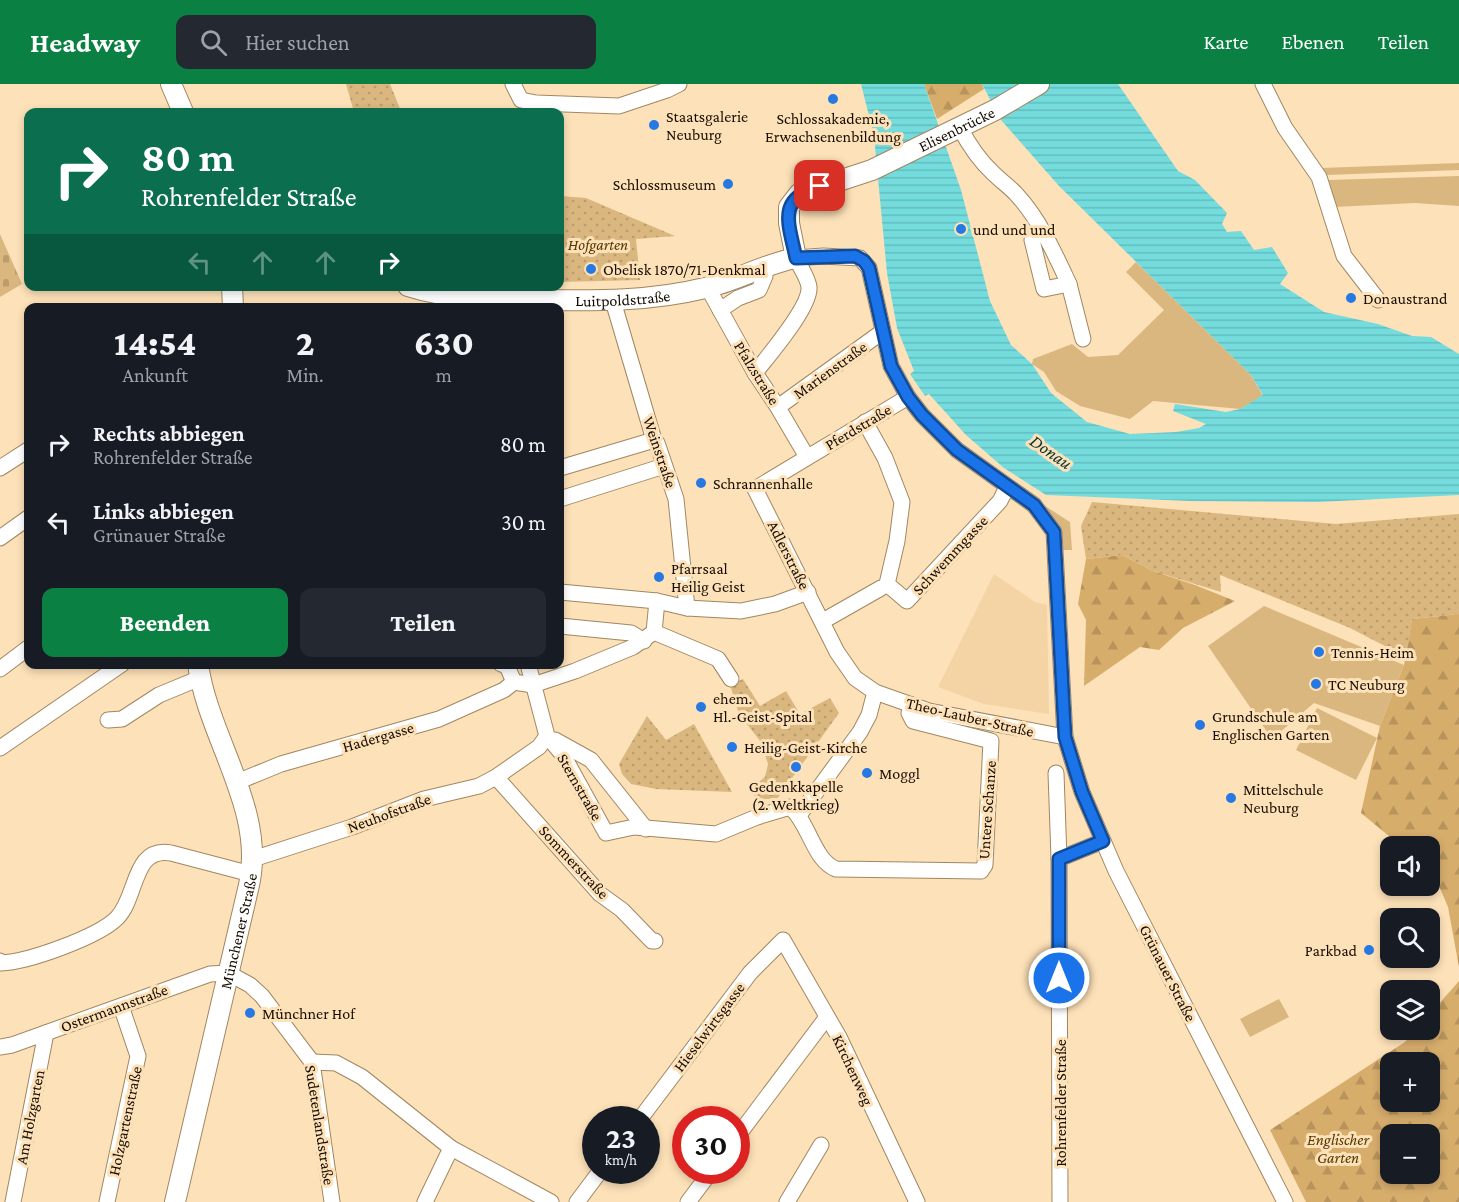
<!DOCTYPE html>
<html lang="de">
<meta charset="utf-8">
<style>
:root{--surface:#171b24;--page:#242831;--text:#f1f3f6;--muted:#9ea1a6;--accent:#0b8043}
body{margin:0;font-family:"Crimson Pro",serif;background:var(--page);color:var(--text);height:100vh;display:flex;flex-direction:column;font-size:22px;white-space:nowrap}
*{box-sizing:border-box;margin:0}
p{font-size:20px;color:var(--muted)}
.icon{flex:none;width:33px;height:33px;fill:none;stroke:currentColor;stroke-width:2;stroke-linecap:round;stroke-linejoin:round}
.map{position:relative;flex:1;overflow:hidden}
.side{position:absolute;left:24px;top:219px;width:540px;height:366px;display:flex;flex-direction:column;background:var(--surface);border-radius:12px;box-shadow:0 3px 9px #0003}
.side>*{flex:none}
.hud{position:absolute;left:24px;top:24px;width:540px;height:183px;border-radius:12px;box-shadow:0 3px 9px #0003;background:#0b6e4f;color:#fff;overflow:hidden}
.buttons{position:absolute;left:1380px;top:752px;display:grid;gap:12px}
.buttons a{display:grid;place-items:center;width:60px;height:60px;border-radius:12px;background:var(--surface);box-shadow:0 3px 9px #0003;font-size:30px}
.speed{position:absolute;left:582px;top:1022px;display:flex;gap:12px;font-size:30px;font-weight:700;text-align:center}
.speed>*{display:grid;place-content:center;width:78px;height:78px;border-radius:50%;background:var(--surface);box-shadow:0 3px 9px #0003;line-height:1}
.speed small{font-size:15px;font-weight:400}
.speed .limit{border:9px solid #d22;background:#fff;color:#111}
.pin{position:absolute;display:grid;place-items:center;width:51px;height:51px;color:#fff;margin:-26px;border-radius:12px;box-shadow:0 3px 9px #0006}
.me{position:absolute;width:66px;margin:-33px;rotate:0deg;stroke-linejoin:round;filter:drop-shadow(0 0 4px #0008)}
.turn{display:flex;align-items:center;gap:21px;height:126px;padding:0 18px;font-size:27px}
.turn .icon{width:78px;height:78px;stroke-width:2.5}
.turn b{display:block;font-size:42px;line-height:51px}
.lanes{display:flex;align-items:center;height:57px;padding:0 18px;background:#0003;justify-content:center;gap:30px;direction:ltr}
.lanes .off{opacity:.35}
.eta{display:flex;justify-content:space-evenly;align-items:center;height:102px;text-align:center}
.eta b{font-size:36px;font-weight:800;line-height:42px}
.cta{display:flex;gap:12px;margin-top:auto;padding:12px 18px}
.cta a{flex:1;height:69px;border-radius:12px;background:var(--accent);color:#fff;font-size:24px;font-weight:800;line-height:69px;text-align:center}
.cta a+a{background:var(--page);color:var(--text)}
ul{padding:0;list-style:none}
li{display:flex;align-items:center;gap:18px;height:78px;padding:0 18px}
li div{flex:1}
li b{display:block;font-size:22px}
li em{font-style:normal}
header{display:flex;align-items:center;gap:36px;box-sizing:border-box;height:84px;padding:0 30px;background:var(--accent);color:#fff}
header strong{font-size:28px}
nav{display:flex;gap:33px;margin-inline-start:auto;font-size:21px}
.search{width:420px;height:54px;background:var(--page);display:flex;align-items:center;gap:15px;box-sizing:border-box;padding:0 21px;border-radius:12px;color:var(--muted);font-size:22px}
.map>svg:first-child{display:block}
.built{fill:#f4d3a4}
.green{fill:#dbb780}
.forest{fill:url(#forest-firs);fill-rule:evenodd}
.cemetery{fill:url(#cemetery-stones)}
.park{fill:url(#park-dots)}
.water{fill:url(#water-rules)}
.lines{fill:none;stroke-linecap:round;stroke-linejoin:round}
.minor-casing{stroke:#a18761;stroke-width:17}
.major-casing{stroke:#a18761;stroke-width:22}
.minor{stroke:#fff;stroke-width:15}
.major{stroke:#fff;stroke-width:20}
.route-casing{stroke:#114b97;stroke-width:15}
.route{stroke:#1a73e8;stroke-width:10}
.poi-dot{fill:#2678e3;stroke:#fde1b8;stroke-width:2}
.labels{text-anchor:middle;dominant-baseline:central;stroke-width:6;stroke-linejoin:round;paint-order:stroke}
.poi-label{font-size:16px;fill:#160c01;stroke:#fde1b8;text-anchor:start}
.street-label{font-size:16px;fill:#160c01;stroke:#fde1b8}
.park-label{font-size:16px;font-style:italic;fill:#543801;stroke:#fde1b8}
.water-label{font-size:18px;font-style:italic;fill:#003234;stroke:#fde1b8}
</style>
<header>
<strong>Headway</strong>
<div class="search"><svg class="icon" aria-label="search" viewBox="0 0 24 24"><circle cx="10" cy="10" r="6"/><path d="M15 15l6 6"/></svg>Hier suchen</div>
<nav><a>Karte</a><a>Ebenen</a><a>Teilen</a></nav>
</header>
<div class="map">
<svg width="1459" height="1118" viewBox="0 0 1459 1118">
<defs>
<pattern id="forest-firs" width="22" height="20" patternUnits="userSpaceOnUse" patternTransform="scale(1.5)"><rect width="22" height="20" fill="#d7ad6c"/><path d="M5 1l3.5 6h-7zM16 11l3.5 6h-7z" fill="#b8945c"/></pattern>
<pattern id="cemetery-stones" width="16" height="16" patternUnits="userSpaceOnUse" patternTransform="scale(1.5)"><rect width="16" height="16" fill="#dbb780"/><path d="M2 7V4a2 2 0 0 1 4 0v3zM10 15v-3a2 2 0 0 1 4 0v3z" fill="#bb9c6d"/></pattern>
<pattern id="park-dots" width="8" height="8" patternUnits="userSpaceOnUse" patternTransform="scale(1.5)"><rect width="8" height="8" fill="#dbb780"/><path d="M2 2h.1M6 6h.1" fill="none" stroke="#bb9c6d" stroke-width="1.8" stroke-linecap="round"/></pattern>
<pattern id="water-rules" width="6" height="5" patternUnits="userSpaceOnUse" patternTransform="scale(1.5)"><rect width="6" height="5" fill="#75dcde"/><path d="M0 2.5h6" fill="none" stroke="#64bcbd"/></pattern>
</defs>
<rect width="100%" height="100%" fill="#fde1b8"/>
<!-- built -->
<polygon class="built" points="994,490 1035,518 1047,521 1049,630 984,620 938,603"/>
<!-- green -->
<g class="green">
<polygon points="1459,79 1459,86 1327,91 1321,84"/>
<polygon points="1459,92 1459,122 1415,119 1334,123 1328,96"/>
<polygon points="1136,178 1251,291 1263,312 1240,325 1153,317 1130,335 1080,322 1056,307 1044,288 1032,280 1033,275 1072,260 1088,273 1118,271 1164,226 1126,188"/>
<polygon points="1042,420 1070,438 1072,466 1062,466"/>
<polygon points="1264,522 1404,581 1380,642 1314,619 1272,655 1208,562"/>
<polygon points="1317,624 1377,654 1356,696 1296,666"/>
<polygon points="1279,915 1289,933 1250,953 1240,935"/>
</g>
<!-- forest -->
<g class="forest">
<polygon points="924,0 982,0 984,5 937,35"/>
<polygon points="1122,471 1153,487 1195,501 1235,517 1183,544 1159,566 1140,563 1084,602 1086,536 1078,520 1086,475"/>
<polygon points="1459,530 1459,883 1448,823 1434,790 1430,786 1430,762 1401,762 1361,729 1380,642 1404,581 1412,535"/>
<path d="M1459,897V1118H1306L1270,1046L1405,958L1417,945H1430V930ZM1390,978H1430V1017H1390ZM1390,1050H1430V1089H1390Z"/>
</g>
<!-- cemetery -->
<polygon class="cemetery" points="0,150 22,200 0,213"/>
<!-- park -->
<g class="park">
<polygon points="346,0 390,0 401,27 354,28"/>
<polygon points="560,112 586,114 675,152 636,155 640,196 560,198"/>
<polygon points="1092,418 1336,440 1459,430 1459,530 1412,535 1406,573 1350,544 1220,491 1221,508 1153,487 1122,471 1086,475 1081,442"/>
<polygon points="743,595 760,622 786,607 800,630 830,614 839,629 777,715 758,715 749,706 765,693 768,680 761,658 739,630 730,601"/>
<polygon points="647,632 666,656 694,640 732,708 656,705 631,700 622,690 619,680"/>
</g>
<!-- water -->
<polygon class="water" points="861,0 924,0 961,106 990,217 1011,261 1032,280 1051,309 1087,338 1130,350 1176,348 1199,344 1206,340 1173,327 1175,320 1226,328 1240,325 1263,311 1251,291 1059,102 1001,36 982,0 1118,0 1178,87 1195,96 1227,129 1222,140 1227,148 1241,147 1254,166 1272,163 1288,189 1280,200 1324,228 1378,240 1412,252 1431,253 1459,270 1459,411 1318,418 1190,417 1046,411 1004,384 966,351 929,310 925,312 910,290 914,287 897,244 887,189 874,52"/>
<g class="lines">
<defs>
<g id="minor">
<polyline points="513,0 521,16 536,19 619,22 667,6 679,0"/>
<polyline points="1263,0 1285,44 1319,93 1344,172 1378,216"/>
<path d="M960,44C969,61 979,76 993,89C1001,97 1010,103 1017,111C1040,136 1055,170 1069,200L1044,205L1032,156L1041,145"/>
<polyline points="1069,200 1083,255"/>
<polyline points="708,204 755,289 777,322 807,373"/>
<polyline points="613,217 654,356 657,359 676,415 687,524"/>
<polyline points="720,226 738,214 759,206 765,192 765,182"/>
<path d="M755,289C767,273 811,223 809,203C808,194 800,183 796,174L823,172L860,174L869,184L891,282L908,313L922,331L957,366L1034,421L1054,448L1065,653L1082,708L1116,787L1285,1118"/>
<polyline points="908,313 755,405 837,568 855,594 875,608 929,627 1065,653"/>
<polyline points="778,323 882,248"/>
<polyline points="865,338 885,374 902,418 897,457 887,500 907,517 1000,417 1007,403"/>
<polyline points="0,384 28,366"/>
<polyline points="560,384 654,356"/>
<polyline points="560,415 664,382"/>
<polyline points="0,454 28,434"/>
<polyline points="560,508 657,517 687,524 741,527 775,520 808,508"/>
<polyline points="823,537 881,504"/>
<polyline points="560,542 631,549 644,557"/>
<polyline points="654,548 718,575 731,595"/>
<polyline points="501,580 507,582 514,598 533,601 575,587 633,563 654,548 657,517"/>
<path d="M528,580L547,652L563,671L606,749L634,743L716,750L757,733L790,723C809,738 813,776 836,785L981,787L985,781L991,657L913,637L909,629L911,621"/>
<polyline points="0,585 28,564"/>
<polyline points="108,636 122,635 159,611 200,594"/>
<polyline points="555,656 591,676 646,745"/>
<polyline points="0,664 122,580"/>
<polyline points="1056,689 1059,775"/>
<polyline points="496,693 600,810 622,826 652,857 655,857"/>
<polyline points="237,698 281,680 439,635 504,606 514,598"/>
<polyline points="800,730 860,648 869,631 875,608"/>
<polyline points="253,775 352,743 424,715 479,702 496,693 539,663 547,652"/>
<path d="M0,877L1,879C28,878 98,853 117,834C138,813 132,762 171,769L251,790"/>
<polyline points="0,963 12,961 210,890 228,889 250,901 262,912 312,978 332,1118"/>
<polyline points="312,978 336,979 362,993 451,1064 551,1118"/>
<polyline points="640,1035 750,889 783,856 839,953 917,1118"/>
<polyline points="736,1054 827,933"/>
<polyline points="13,1118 46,949"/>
<polyline points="107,1118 138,972 121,922"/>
<polyline points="425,1118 451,1064"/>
<polyline points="577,1118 601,1086"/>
<polyline points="688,1118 712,1086"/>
<polyline points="787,1118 821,1061"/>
<polyline points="1060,1118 1059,775 1103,757"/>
</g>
<g id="major">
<polyline points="171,0 183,28"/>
<polyline points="232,202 233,224"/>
<path id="s1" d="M408,202C451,216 500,216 545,216C598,217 652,217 705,204C736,197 764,180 796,174L789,139V123L799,110L872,86L995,26L1039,0"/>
<path id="s2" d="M175,1118L249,801C266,725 208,654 198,580"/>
</g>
</defs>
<!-- minor casing -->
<use href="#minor" class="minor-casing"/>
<!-- major casing -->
<use href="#major" class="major-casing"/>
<!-- minor -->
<use href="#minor" class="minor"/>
<!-- major -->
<use href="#major" class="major"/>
</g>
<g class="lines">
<defs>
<path id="route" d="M820,102C777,115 788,137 796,174L855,172L864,177L869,184L891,282L908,313L922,331L957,366L1034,421L1054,448L1065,653L1082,708L1103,757L1059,775V894"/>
</defs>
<!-- route casing -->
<use href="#route" class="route-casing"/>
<!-- route -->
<use href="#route" class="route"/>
</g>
<!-- markers -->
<g class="poi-dot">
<circle cx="833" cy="15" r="6"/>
<circle cx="654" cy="41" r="6"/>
<circle cx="728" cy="100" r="6"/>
<circle cx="961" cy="145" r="6"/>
<circle cx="591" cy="185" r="6"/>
<circle cx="1351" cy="214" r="6"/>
<circle cx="701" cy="399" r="6"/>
<circle cx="659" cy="493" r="6"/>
<circle cx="1319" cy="568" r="6"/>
<circle cx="1316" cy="600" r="6"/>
<circle cx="701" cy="623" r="6"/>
<circle cx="1200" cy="641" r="6"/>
<circle cx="732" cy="663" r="6"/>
<circle cx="796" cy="683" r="6"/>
<circle cx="867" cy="689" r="6"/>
<circle cx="1231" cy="714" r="6"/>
<circle cx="1369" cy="866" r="6"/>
<circle cx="250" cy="929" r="6"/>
</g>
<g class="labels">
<!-- poi labels -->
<g class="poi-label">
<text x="666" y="32">Staatsgalerie<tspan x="666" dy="18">Neuburg</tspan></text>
<text x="833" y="34" text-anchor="middle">Schlossakademie,<tspan x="833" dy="18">Erwachsenenbildung</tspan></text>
<text x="716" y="100" text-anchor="end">Schlossmuseum</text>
<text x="973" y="145">und und und</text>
<text x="603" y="185">Obelisk 1870/71-Denkmal</text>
<text x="1363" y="214">Donaustrand</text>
<text x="713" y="399">Schrannenhalle</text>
<text x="671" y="484">Pfarrsaal<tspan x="671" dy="18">Heilig Geist</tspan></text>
<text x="1331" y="568">Tennis-Heim</text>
<text x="1328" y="600">TC Neuburg</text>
<text x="713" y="614">ehem.<tspan x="713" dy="18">Hl.-Geist-Spital</tspan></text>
<text x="1212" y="632">Grundschule am<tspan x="1212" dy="18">Englischen Garten</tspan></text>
<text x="744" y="663">Heilig-Geist-Kirche</text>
<text x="879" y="689">Moggl</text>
<text x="796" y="702" text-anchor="middle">Gedenkkapelle<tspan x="796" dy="18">(2. Weltkrieg)</tspan></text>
<text x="1243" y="705">Mittelschule<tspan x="1243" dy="18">Neuburg</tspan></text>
<text x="1357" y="866" text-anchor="end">Parkbad</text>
<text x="262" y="929">Münchner Hof</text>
</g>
<!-- street labels -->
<g class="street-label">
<text stroke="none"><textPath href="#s1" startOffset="634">Elisenbrücke</textPath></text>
<text stroke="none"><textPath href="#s1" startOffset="216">Luitpoldstraße</textPath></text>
<text transform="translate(830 286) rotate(-36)">Marienstraße</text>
<text transform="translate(757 289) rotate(58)">Pfalzstraße</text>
<text transform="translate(858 343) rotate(-31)">Pferdstraße</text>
<text transform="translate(660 368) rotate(71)">Weinstraße</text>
<text transform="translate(789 471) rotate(63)">Adlerstraße</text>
<text transform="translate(950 471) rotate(-47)">Schwemmgasse</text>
<text transform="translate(970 633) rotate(13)">Theo-Lauber-Straße</text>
<text transform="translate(378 653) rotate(-16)">Hadergasse</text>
<text transform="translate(580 703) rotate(60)">Sternstraße</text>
<text transform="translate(987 726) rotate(-86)">Untere Schanze</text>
<text transform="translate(389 729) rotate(-20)">Neuhofstraße</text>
<text transform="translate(574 778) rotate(47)">Sommerstraße</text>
<text stroke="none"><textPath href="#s2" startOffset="278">Münchener Straße</textPath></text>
<text transform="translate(1168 889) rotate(63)">Grünauer Straße</text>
<text transform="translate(114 924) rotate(-20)">Ostermannstraße</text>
<text transform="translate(709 943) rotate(-53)">Hieselwirtsgasse</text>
<text transform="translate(853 986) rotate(65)">Kirchenweg</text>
<text transform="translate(1060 1019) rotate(-90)">Rohrenfelder Straße</text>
<text transform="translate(30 1033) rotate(-79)">Am Holzgarten</text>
<text transform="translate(125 1037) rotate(-78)">Holzgartenstraße</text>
<text transform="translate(320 1041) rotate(81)">Sudetenlandstraße</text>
</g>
<!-- park labels -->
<g class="park-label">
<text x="598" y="160">Hofgarten</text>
<text x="1338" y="1055">Englischer<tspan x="1338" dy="18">Garten</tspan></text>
</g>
<!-- water labels -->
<g class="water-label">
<text transform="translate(1051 368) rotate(35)">Donau</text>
</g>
</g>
</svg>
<div class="buttons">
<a><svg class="icon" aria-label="sound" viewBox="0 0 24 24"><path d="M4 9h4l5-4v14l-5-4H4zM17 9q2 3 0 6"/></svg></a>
<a><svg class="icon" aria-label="search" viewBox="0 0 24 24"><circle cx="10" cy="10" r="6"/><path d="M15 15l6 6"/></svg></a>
<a><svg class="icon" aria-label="layers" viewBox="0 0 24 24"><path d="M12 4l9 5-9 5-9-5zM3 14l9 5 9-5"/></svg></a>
<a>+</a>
<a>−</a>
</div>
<div class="speed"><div>23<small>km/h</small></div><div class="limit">30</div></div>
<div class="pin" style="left:820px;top:102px;background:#d93025"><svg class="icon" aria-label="arrive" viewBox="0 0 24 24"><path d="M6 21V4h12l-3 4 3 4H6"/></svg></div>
<svg class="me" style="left:1059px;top:894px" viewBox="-20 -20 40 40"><circle r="17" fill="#1a73e8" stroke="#fff" stroke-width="3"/><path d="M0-11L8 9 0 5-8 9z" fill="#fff"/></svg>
<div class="hud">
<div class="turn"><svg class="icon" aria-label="right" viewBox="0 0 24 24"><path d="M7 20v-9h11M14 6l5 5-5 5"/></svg><div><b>80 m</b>Rohrenfelder Straße</div></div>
<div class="lanes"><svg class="icon off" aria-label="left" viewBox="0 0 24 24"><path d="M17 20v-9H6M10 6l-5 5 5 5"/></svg><svg class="icon off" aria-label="ahead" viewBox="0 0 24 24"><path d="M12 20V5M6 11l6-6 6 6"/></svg><svg class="icon off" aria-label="ahead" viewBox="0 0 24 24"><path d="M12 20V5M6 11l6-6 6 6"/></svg><svg class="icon" aria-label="right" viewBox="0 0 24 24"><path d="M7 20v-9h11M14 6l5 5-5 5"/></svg></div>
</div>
<section class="side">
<div class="eta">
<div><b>14:54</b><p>Ankunft</p></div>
<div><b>2</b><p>Min.</p></div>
<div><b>630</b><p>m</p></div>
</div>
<ul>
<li><svg class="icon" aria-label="right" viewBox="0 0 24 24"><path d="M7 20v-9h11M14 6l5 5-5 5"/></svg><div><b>Rechts abbiegen</b><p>Rohrenfelder Straße</p></div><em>80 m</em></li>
<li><svg class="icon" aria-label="left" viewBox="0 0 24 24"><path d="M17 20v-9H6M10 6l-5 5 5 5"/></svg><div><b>Links abbiegen</b><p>Grünauer Straße</p></div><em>30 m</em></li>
</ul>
<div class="cta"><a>Beenden</a><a>Teilen</a></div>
</section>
</div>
